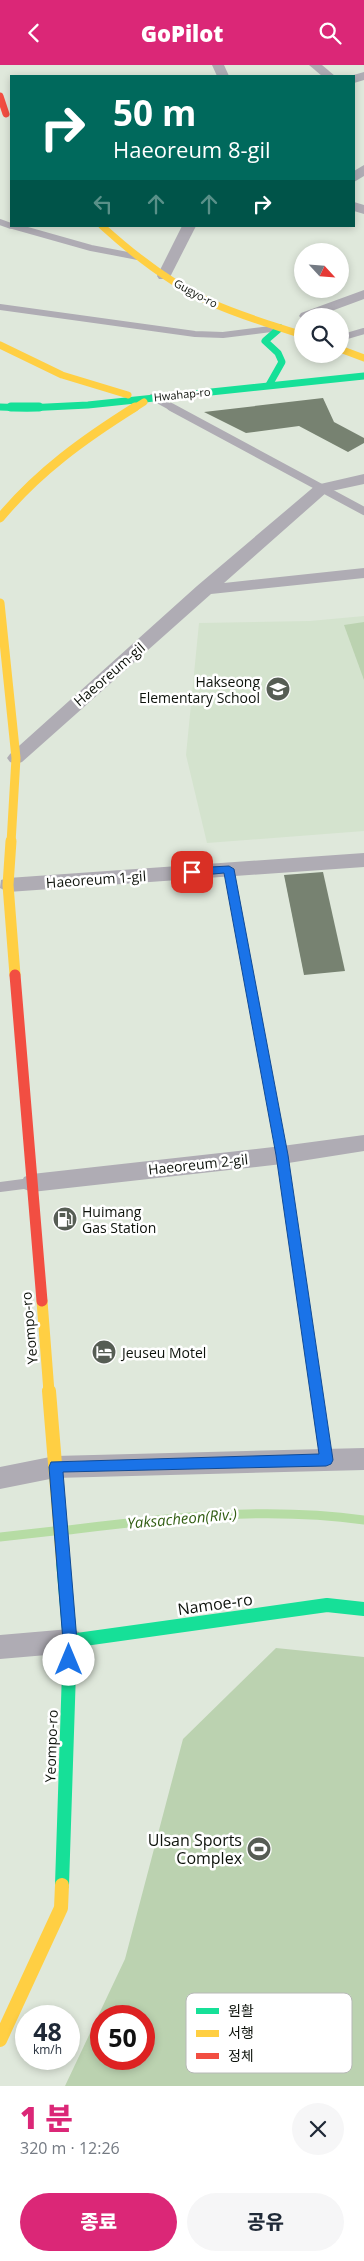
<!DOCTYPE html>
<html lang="ko">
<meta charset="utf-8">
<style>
:root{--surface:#fff;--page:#f6f6f7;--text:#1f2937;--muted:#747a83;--accent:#db2777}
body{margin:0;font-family:"Open Sans","Noto Sans KR",sans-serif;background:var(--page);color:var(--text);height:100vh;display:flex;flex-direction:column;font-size:19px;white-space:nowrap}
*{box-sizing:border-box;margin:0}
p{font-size:16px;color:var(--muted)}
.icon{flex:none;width:28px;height:28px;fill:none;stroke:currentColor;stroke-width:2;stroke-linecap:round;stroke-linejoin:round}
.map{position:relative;height:2021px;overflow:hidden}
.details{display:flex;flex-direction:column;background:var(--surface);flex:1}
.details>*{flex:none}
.guide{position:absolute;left:10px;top:10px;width:345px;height:152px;border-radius:0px;box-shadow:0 2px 8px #0003;background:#00695c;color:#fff;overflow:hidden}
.needle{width:32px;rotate:116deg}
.tools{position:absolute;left:294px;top:178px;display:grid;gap:10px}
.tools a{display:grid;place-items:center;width:55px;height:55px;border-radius:50%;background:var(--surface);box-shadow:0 2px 8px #0003;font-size:25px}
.speed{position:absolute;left:15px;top:1940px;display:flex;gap:10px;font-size:25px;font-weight:700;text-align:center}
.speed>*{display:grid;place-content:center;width:65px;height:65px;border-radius:50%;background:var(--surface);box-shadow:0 2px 8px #0003;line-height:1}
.speed small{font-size:12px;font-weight:400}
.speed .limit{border:8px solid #d22;background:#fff;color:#111}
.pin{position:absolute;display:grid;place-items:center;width:42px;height:42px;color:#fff;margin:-21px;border-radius:10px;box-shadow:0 2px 8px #0006}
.me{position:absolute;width:55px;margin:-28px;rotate:0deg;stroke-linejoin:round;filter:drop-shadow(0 0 4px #0008)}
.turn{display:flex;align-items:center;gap:18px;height:105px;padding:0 20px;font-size:22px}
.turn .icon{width:65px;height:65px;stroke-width:2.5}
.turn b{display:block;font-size:35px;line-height:42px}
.lanes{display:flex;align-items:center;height:48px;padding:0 20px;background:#0003;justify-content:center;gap:25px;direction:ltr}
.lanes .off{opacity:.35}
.round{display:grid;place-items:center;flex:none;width:52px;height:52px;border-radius:26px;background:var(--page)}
.overview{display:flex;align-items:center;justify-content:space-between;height:85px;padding:0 20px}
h1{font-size:30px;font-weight:800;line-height:38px;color:var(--accent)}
.cta{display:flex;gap:10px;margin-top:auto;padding:10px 20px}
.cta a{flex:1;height:58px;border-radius:30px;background:var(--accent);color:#fff;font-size:20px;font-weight:800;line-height:58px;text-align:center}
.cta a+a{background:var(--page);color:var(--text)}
header{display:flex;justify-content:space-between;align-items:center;height:65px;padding:0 20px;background:var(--accent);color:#fff;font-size:22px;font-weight:800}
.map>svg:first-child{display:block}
.built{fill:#d4e3ce}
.green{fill:#bbd2b0;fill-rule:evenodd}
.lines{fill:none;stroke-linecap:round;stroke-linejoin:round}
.stream{stroke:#b6dca4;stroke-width:9}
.building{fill:#778271}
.lane-far3{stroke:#afacb4;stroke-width:6}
.lane-far2{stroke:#afacb4;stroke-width:8}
.lane-far1{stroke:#afacb4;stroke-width:10}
.lane{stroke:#afacb4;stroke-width:12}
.street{fill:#afacb4;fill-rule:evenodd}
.fast-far2{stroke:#16e098;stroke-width:7}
.fast-far1{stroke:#16e098;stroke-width:9}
.fast{stroke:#16e098;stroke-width:14}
.slow-far3{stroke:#ffcf43;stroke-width:7}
.slow-far2{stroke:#ffcf43;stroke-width:9}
.slow-far1{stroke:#ffcf43;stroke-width:11}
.slow{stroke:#ffcf43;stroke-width:14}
.jam-far1{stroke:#f24e42;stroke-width:7}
.jam{stroke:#f24e42;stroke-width:11}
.route{fill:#1a73e8;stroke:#114b97}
.labels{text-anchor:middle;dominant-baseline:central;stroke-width:5;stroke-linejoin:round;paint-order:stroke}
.far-street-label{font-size:11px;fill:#0d120b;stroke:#fff}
.street-label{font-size:14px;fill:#0d120b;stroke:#fff}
.poi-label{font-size:14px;fill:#0d120b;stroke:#fff;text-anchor:start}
.water-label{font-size:15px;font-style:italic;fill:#325e13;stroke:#fff}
.near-street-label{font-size:16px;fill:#0d120b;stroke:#fff}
.near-poi-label{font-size:16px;fill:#0d120b;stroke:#fff;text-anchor:end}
.key{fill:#fff;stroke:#b6b8b6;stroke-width:1}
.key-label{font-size:14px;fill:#0d120b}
</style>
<header><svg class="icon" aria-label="back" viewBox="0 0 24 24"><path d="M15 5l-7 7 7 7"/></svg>GoPilot<svg class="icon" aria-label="search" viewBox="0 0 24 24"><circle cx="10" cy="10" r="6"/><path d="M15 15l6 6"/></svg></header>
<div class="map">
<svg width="364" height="2021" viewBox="0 0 364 2021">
<rect width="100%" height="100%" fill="#dfe8db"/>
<!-- built -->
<polygon class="built" points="364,551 364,766 207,778 186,690 199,558 310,556"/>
<!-- green -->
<g class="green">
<polygon points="364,557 364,615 344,560"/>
<path d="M276,1583L364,1592V2021H65L125,1894L183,1674ZM101,1951H144V1994H101Z"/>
</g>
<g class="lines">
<!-- stream -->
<g class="stream">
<path d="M68,1465C168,1453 263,1441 364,1455"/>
<polyline points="0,1472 54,1466"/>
</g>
</g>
<!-- building -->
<g class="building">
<polygon points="323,333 334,357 364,373 364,378 348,387 299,361 246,368 204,347"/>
<polygon points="323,807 345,906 304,910 284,810"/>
</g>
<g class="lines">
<!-- lane-far3 -->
<g class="lane-far3">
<polyline points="0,157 11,161"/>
<polyline points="13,161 91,183 138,192"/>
<polyline points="0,242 195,269 223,270 279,263"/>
<polyline points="340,273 364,266"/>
<polyline points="152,332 174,344"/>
</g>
<!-- lane-far2 -->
<polyline class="lane-far2" points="171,342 364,446"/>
<!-- lane-far1 -->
<g class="lane-far1">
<polyline points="229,804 282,1090 316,1327"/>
<polyline points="0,1122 31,1118"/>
</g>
<!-- lane -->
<polyline class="lane" points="316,1326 326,1395"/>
<!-- street -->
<g class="street">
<polygon points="212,0 224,0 229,11 217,11"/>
<polygon points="309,0 322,0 335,11 322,11"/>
<polygon points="364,7 364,15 354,18 354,11 350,11"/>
<polygon points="364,100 364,111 354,117 354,106"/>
<polygon points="354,137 364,140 364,149 354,146"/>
<polygon points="182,161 196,161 169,214 159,214 157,211"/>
<polygon points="364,225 364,234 318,251 302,251 302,254 299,251 301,248"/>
<polygon points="364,409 364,419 327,427 224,518 364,503 364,513 211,529 22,697 16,699 10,697 7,693 10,689 197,521 316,420"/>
<polygon points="364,788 364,802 8,827 0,823 1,815 8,813"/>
<polygon points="364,1070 364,1086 282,1099 32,1127 24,1124 21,1118 24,1112 32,1109 282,1081"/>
<polygon points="364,1383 364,1405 55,1413 0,1424 0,1402 55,1391"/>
<polygon points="70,1564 79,1567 83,1576 79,1585 70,1588 0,1594 0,1570"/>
</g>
<!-- fast-far2 -->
<g class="fast-far2">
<polyline points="269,320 282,297 278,288 265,276 280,263"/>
<polyline points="0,342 27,343 88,340 364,311"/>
</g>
<!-- fast-far1 -->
<polyline class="fast-far1" points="11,342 39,342"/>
<!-- fast -->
<g class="fast">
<polyline points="70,1576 327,1540 364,1544"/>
<polyline points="62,1820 70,1576 63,1496"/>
</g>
<!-- slow-far3 -->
<g class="slow-far3">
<path d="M102,161C135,191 171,219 212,238C241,251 272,260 302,270"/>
<polyline points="0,280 62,310 128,330"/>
<polyline points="340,284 364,293"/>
<polyline points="133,344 144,337"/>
</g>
<!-- slow-far2 -->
<g class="slow-far2">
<path d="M0,453C38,407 84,374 135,342"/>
<polyline points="0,538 16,693 11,778"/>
</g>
<!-- slow-far1 -->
<g class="slow-far1">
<polyline points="11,776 8,820 15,910"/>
<polyline points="42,1236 49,1327"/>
</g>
<!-- slow -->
<g class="slow">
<polyline points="49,1326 63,1496"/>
<polyline points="0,1975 61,1843 62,1820"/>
</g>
<!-- jam-far1 -->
<polyline class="jam-far1" points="0,31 6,49"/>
<!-- jam -->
<polyline class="jam" points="15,910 42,1236"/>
</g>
<!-- route -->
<polygon class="route" points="229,801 234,804 288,1090 333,1395 331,1399 326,1401 63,1407 77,1576 74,1600 69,1602 64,1600 62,1595 63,1576 49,1402 51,1397 319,1389 276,1090 224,808 192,811 187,807 192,803"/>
<!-- icons -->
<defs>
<symbol id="school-disc" viewBox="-11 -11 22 22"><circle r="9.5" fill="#565d54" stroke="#fff"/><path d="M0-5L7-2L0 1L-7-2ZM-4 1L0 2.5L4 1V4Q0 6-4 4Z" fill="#fff"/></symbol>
<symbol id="fuel-disc" viewBox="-11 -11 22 22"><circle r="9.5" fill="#565d54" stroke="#fff"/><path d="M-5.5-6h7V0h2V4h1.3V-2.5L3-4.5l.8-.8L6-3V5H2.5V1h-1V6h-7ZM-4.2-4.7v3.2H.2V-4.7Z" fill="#fff"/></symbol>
<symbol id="hotel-disc" viewBox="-11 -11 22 22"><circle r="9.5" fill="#565d54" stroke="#fff"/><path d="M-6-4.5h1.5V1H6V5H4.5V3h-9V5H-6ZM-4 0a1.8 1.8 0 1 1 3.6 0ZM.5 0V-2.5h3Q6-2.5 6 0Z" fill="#fff"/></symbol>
<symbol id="stadium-disc" viewBox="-11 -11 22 22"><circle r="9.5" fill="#565d54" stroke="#fff"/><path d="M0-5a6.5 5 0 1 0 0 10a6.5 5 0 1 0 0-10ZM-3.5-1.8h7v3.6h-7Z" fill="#fff"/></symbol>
</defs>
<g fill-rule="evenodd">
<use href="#school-disc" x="264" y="610" width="28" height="28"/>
<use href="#fuel-disc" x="51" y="1140" width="28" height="28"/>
<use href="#hotel-disc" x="90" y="1273" width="28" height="28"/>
<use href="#stadium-disc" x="245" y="1770" width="28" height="28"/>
</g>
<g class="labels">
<!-- far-street labels -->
<g class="far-street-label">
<text transform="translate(196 228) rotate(28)">Gugyo-ro</text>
<text transform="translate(182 329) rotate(-6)">Hwahap-ro</text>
</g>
<!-- street labels -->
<g class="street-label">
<text transform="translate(109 609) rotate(-41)">Haeoreum-gil</text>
<text transform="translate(96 814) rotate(-4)">Haeoreum 1-gil</text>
<text transform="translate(198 1099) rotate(-6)">Haeoreum 2-gil</text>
<text transform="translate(29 1263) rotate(-95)">Yeompo-ro</text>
<text transform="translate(51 1681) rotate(-88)">Yeompo-ro</text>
</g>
<!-- poi labels -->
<g class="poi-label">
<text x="260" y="616" text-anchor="end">Hakseong<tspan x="260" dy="16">Elementary School</tspan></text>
<text x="82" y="1146">Huimang<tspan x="82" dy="16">Gas Station</tspan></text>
<text x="122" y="1287">Jeuseu Motel</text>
</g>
<!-- water labels -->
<g class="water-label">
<text transform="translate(182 1453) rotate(-5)">Yaksacheon(Riv.)</text>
</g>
<!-- near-street labels -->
<g class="near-street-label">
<text transform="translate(215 1539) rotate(-8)">Namoe-ro</text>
</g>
<!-- near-poi labels -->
<g class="near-poi-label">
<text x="242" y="1775">Ulsan Sports<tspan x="242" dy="18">Complex</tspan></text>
</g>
</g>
<!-- legend -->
<rect x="186" y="1928" width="166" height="80" rx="8" class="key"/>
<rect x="196" y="1943" width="23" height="6" fill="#16e098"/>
<rect x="196" y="1965" width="23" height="7" fill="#ffcf43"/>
<rect x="196" y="1988" width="23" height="6" fill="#f24e42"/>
<g class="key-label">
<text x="228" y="1951">원활</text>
<text x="228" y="1973">서행</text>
<text x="228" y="1996">정체</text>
</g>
</svg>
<div class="tools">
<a><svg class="needle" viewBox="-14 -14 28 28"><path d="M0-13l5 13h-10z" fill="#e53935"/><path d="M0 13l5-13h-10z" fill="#747a83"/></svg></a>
<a><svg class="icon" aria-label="search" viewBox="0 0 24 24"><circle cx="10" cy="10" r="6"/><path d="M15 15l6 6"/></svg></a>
</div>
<div class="speed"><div>48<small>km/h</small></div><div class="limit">50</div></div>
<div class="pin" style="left:192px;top:807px;background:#d93025"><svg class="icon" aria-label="arrive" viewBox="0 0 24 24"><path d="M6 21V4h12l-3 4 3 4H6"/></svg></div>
<svg class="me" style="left:69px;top:1595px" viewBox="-20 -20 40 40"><circle r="19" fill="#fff"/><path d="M0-13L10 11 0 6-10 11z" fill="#1a73e8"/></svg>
<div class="guide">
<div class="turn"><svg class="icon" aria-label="right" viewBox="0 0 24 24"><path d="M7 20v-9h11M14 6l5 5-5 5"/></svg><div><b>50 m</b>Haeoreum 8-gil</div></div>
<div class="lanes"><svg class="icon off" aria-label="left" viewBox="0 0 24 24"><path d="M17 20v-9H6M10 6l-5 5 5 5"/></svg><svg class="icon off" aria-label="ahead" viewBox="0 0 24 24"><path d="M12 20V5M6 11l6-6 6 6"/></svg><svg class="icon off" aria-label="ahead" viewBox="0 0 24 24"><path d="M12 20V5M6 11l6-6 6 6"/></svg><svg class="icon" aria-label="right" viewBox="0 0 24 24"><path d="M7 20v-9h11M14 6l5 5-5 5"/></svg></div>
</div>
</div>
<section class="details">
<div class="overview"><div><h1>1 분</h1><p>320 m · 12:26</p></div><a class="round"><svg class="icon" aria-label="close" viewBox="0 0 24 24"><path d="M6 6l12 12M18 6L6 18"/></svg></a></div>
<div class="cta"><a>종료</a><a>공유</a></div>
</section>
